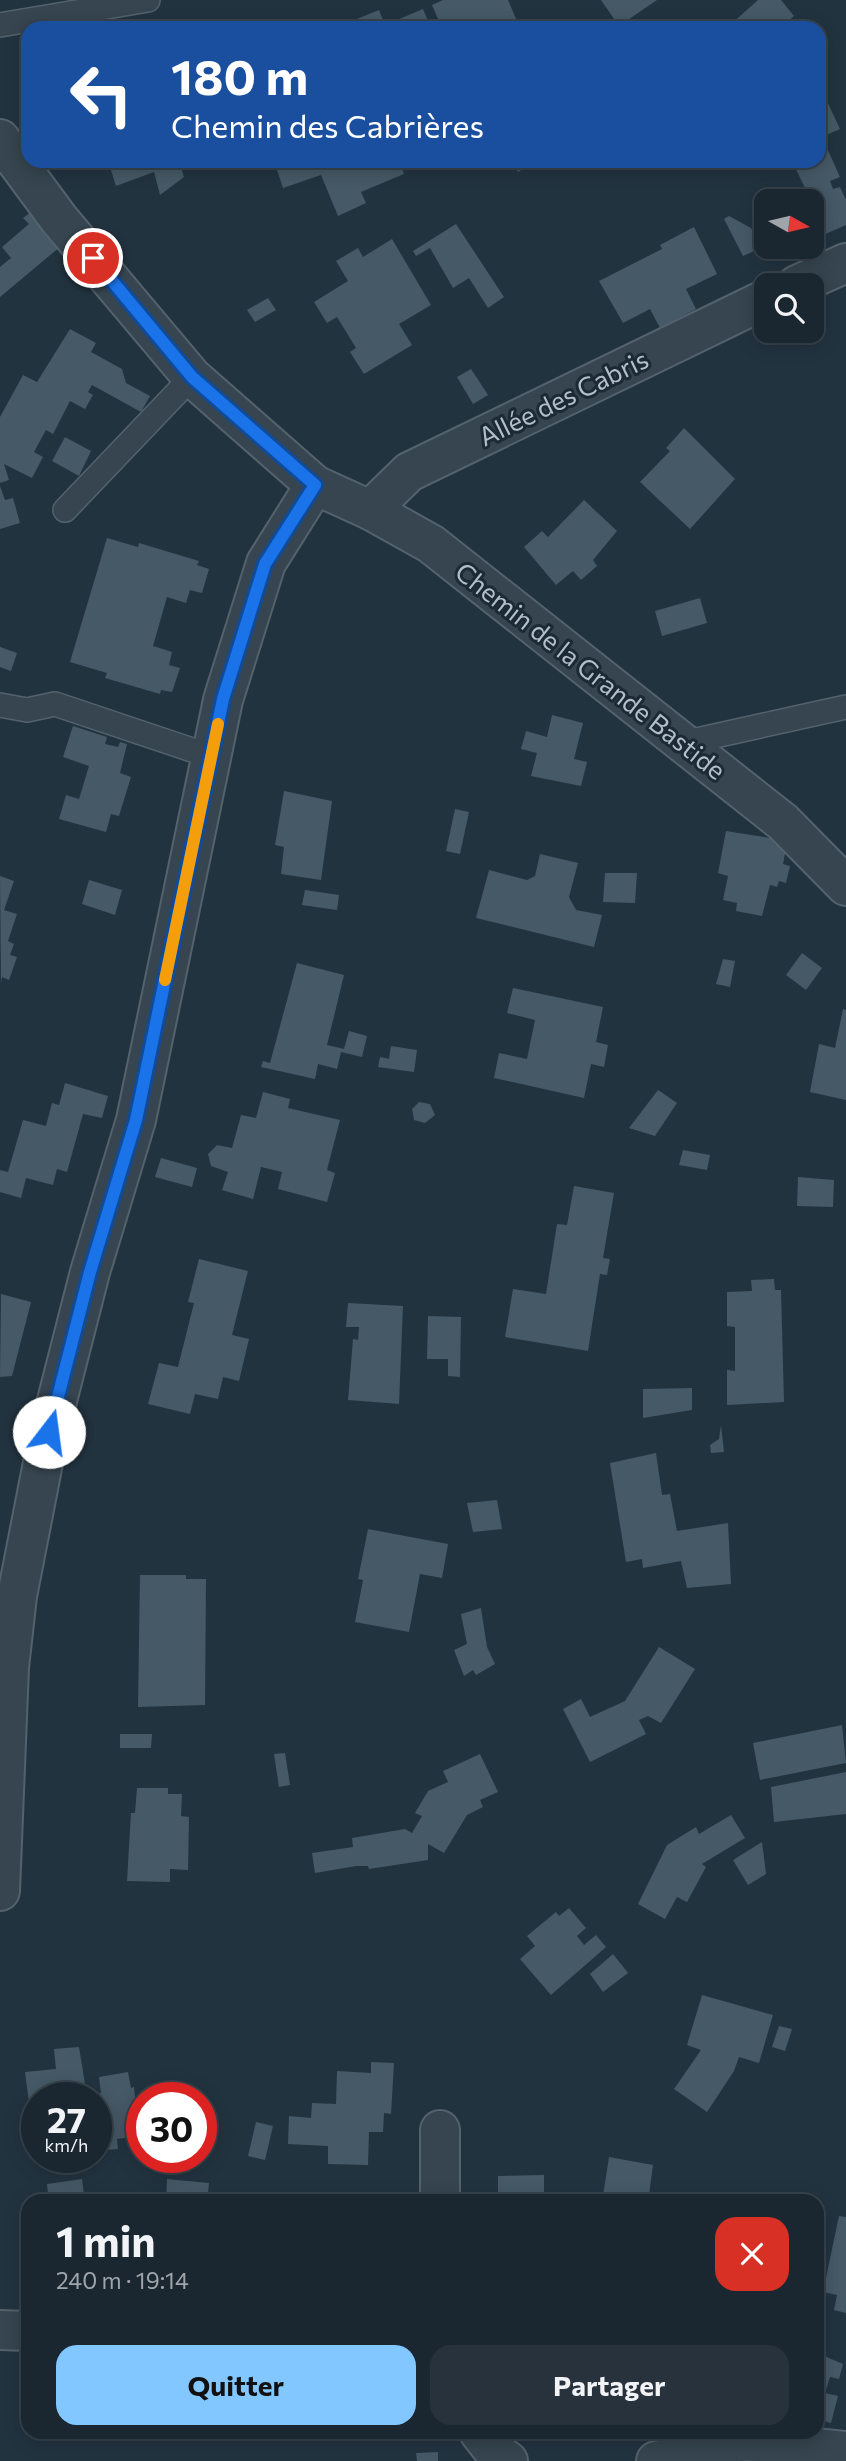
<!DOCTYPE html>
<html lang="fr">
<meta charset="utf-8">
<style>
:root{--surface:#1a2630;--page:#27323c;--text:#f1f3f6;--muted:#9fa5ab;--line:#38434c;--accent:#82c7ff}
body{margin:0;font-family:Commissioner,sans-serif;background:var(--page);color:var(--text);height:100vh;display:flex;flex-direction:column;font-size:26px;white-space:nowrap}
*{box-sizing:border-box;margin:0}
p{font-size:23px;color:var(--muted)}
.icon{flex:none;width:38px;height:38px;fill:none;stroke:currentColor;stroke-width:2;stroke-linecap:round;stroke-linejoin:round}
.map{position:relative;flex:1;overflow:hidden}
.panel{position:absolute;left:21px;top:2194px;width:803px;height:245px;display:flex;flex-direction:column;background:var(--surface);border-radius:21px;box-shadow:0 4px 18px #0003,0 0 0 2px var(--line)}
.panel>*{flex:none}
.hud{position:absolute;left:21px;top:21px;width:805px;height:147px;border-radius:21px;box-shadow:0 4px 18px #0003,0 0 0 2px var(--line);background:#1a4fa0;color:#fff;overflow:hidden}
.needle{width:46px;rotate:98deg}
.buttons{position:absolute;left:754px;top:189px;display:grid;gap:14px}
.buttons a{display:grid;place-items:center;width:70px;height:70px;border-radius:14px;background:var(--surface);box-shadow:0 4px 18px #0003,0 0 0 2px var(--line);font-size:35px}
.speed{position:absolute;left:21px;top:2082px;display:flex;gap:14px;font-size:35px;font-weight:700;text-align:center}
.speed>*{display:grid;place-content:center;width:91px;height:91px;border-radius:50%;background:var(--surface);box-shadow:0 4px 18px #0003,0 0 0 2px var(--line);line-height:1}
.speed small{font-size:18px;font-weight:400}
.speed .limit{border:10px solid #d22;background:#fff;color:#111}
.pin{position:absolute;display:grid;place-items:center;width:60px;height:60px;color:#fff;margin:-30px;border:4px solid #fff;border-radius:50%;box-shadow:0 2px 7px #0007}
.me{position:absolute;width:77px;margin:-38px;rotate:15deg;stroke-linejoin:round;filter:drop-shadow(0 0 5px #0008)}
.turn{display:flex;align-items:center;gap:24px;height:147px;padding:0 35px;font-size:32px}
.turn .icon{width:91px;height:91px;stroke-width:2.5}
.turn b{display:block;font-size:49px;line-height:60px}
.round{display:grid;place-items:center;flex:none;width:74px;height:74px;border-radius:21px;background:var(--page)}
.summary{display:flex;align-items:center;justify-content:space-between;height:119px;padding:0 35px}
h1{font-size:42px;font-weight:700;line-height:52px}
.button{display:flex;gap:14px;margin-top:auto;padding:14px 35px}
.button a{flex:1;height:80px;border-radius:21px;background:var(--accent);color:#111;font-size:28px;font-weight:700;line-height:80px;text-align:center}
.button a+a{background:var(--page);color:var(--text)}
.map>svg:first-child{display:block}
.building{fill:#455966}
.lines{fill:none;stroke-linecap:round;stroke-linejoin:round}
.lane-casing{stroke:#54626d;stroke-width:26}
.street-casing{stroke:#54626d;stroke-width:42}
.lane{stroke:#36454f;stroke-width:23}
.street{stroke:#36454f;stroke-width:38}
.route-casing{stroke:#114b97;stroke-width:18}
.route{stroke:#1a73e8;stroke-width:12}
.slow{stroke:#f59e0b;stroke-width:12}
.labels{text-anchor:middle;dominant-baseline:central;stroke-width:6;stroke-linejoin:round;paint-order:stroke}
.street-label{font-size:26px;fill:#b2bfca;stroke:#1b2a34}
</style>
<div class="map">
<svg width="846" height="2461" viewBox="0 0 846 2461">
<rect width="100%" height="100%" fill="#223340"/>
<!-- building -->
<g class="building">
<polygon points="443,0 508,0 520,28 442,28 432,5"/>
<polygon points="601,0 657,0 619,26"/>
<polygon points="758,0 781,0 794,16 781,28 731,28 729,26"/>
<polygon points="423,9 431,28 354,28 352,21 379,10 385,25"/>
<polygon points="825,97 840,129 822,137 840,177 830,181 833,189 840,187 846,200 846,225 812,240 812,200 818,197 814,189 807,192 792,161 819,161 819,100"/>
<polygon points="108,161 179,161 184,177 160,195 154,172 116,186"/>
<polygon points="274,161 399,161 404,174 361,192 366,203 338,216 321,175 283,188"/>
<polygon points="512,161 536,161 518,172"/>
<polygon points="32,211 61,246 0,297 0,267 11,258 2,247 29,224 23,218"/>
<polygon points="729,216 751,228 761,248 743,256 724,219"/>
<polygon points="456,224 504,297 488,308 469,278 453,288 430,248 416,256 413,251"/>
<polygon points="694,227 717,274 686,289 696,309 660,328 650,309 623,323 599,281 662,249 660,245"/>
<polygon points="392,239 431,305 399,324 412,345 364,374 350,352 356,348 337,317 327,323 314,302 348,281 336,261 358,248 363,257"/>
<polygon points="769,247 797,247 774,257"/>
<polygon points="268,298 276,310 255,322 247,310"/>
<polygon points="70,329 96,343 91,352 122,369 126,383 150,396 141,412 92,385 88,392 93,395 85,409 70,401 53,434 46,430 34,452 43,457 32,478 4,464 9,480 0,483 0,417 23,375 37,382"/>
<polygon points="471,369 488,395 473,404 457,377"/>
<polygon points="684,428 735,479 690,529 640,482 670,451 666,448"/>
<polygon points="65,437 91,451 79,476 52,461"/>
<polygon points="0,486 5,500 13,498 20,523 0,529"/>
<polygon points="584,500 617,531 593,560 597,566 581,580 573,571 556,585 524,547 542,531 548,537"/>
<polygon points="107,538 138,547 139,543 199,561 197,565 209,569 202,593 190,590 186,603 167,597 153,646 172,652 169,665 180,668 172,692 161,690 160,694 105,678 107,673 70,662"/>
<polygon points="700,598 707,623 662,636 655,611"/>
<polygon points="0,647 17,653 11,671 0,667"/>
<polygon points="552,715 583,723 574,759 587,762 581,786 531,776 537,753 521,749 526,731 547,737"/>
<polygon points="73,726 107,737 105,744 118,747 120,742 127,744 120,773 131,777 119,816 111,814 106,832 59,819 66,795 79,799 89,766 63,757"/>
<polygon points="284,791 332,801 321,880 281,874 284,847 275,845"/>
<polygon points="455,809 469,812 460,854 446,851"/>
<polygon points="726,831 777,839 786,849 783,864 790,866 786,883 779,881 777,887 770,885 762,916 736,911 737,903 723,900 728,876 718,873"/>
<polygon points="540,854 578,863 569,897 576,910 602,915 594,947 476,918 489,870 527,880 535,876"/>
<polygon points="605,873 637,873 635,903 603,902"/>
<polygon points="0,876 14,881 4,910 17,914 8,941 14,944 10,955 17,957 9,980 2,977 1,983"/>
<polygon points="89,880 122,890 115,915 82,904"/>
<polygon points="305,890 339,895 337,910 302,905"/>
<polygon points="802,953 822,968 806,990 786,975"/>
<polygon points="723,959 735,961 730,987 716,984"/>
<polygon points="297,963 344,975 327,1045 344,1049 349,1031 367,1036 362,1057 341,1052 337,1069 318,1064 315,1079 261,1067 263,1061 270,1063"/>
<polygon points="513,988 603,1007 596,1042 608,1045 604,1067 591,1064 584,1098 494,1078 499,1053 527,1059 535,1020 507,1013"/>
<polygon points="843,1009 846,1010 846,1100 810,1092 819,1044 835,1048"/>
<polygon points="391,1046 417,1050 414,1072 378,1067 380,1057 389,1059"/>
<polygon points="65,1083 108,1096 102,1118 83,1114 67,1172 57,1169 53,1185 26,1178 21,1198 0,1192 0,1170 8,1172 23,1120 46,1126 52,1103 59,1105"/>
<polygon points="658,1090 677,1103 655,1136 629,1128"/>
<polygon points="263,1092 290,1099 288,1108 340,1120 327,1170 335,1173 327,1202 278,1189 282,1172 261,1167 253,1199 222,1190 228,1172 211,1166 208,1154 217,1145 232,1148 241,1115 256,1118"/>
<polygon points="419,1102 430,1104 435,1115 425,1123 414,1120 412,1109"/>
<polygon points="683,1150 710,1155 707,1170 679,1165"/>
<polygon points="161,1158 197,1168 192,1187 155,1177"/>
<polygon points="798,1177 834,1180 833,1207 797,1206"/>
<polygon points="574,1186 614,1193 603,1258 610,1259 607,1275 600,1274 588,1351 505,1337 513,1289 546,1294 557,1224 567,1225"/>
<polygon points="199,1259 248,1271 232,1335 249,1339 239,1381 223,1377 218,1399 195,1394 190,1414 148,1404 159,1363 178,1367 194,1303 188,1302"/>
<polygon points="774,1279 775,1290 781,1290 784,1402 727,1405 727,1370 735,1371 735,1327 727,1326 727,1292 752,1291 751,1280"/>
<polygon points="1,1294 31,1302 12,1376 0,1377"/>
<polygon points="348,1303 403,1306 399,1404 348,1400 353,1339 358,1340 359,1327 346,1327"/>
<polygon points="428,1316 461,1317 460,1377 448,1376 448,1359 427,1359"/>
<polygon points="692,1388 692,1410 643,1418 643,1389"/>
<polygon points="721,1425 724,1452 711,1453 710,1445 719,1439"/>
<polygon points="656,1453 662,1495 670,1494 677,1531 728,1523 731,1584 687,1588 681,1561 643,1568 642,1559 626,1562 610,1463"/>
<polygon points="497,1500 502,1529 473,1532 467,1503"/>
<polygon points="368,1529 448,1544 442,1578 420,1574 409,1632 355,1622 363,1580 358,1579"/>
<polygon points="140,1575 186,1575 186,1579 206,1579 205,1705 138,1707"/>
<polygon points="481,1608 487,1647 495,1664 476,1675 473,1670 464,1676 454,1650 467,1644 461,1614"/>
<polygon points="659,1647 695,1669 661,1723 648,1716 639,1720 646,1734 590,1762 563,1709 581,1699 590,1717 625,1701"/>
<polygon points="842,1725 846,1763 760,1780 753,1743"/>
<polygon points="120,1734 152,1734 151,1748 120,1748"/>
<polygon points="285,1753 290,1785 279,1787 274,1754"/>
<polygon points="480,1754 498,1792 480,1800 483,1807 467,1815 444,1853 428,1844 428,1860 369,1869 368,1866 356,1866 315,1873 312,1853 353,1847 352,1838 405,1829 412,1833 422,1816 415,1813 428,1791 448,1782 443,1771"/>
<polygon points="846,1772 846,1814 774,1822 771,1787"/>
<polygon points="137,1788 168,1788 168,1794 182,1794 181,1816 189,1817 188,1870 170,1869 170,1882 127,1881 131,1813 135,1813"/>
<polygon points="731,1815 745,1838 702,1864 706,1867 687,1902 677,1897 665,1919 638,1904 667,1845 696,1827 699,1834"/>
<polygon points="762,1842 766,1874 748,1885 733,1860"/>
<polygon points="569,1908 586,1928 577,1936 584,1945 596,1935 606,1947 551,1995 520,1959 535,1946 527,1936 556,1912 559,1916"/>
<polygon points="613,1954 628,1973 603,1992 590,1974"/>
<polygon points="702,1995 773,2015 759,2063 739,2057 734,2071 707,2112 674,2089 701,2050 687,2045"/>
<polygon points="779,2026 792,2029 785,2051 772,2047"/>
<polygon points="79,2047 87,2096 101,2093 99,2077 128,2072 131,2088 134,2087 139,2136 117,2139 118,2149 107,2150 105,2141 96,2142 96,2098 37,2098 37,2140 34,2140 25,2072 56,2069 54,2049"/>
<polygon points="371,2062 394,2063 391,2114 384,2113 383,2132 369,2132 368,2165 328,2164 328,2146 288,2144 289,2116 311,2118 312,2103 336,2104 337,2071 371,2073"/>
<polygon points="256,2122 273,2126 265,2160 248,2156"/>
<polygon points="609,2157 653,2165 648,2202 602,2202"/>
<polygon points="544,2175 544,2202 498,2202 498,2176"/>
<polygon points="82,2179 85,2202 49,2202 47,2184"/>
<polygon points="167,2179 209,2183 207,2202 166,2202"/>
<polygon points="839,2216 846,2217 846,2313 834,2310 837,2295 823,2292"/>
<polygon points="817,2353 843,2364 839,2379 830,2377 825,2393 838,2396 831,2423 817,2419"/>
<polygon points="438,2452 438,2461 417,2461 416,2453"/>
</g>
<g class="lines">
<defs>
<g id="lane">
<polyline points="0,25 148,0"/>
<polyline points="65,510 192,377"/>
<polyline points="0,705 27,710 55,704 210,756"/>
<polyline points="683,743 846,707"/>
</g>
<g id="street">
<polyline points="0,139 59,219 192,377 315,485 370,510 431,544 783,822 846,886"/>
<polyline points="797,285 846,263"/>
<polyline points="370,510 409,472 766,299"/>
<polyline points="0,1891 9,1667 17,1596 49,1432 90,1272 136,1120 223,700 266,563 315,485"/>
<polyline points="440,2130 440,2202"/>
<polyline points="0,2330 28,2331"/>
<polyline points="479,2432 493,2450 508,2461"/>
<polyline points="656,2461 745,2441 846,2451"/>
</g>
</defs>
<!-- lane casing -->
<use href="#lane" class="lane-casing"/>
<!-- street casing -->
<use href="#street" class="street-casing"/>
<!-- lane -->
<use href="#lane" class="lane"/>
<!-- street -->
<use href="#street" class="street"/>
</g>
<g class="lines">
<defs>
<polyline id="route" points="49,1432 90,1272 136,1120 223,699 265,564 315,485 192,377 93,258"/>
</defs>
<!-- route casing -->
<use href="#route" class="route-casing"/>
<!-- route -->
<use href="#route" class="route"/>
<!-- slow -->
<polyline class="slow" points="165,980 218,724"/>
</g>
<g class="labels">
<!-- street labels -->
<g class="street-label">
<text transform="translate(563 397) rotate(-26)">Allée des Cabris</text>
<text transform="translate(591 670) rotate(38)">Chemin de la Grande Bastide</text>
</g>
</g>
</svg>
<div class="buttons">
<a><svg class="needle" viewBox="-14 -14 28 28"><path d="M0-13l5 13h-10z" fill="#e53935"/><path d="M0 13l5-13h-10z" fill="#9fa5ab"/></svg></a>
<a><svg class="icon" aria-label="search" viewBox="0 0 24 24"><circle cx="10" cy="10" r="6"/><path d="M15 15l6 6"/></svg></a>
</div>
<div class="speed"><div>27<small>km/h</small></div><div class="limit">30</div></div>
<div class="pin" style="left:93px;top:258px;background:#d93025"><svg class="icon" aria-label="arrive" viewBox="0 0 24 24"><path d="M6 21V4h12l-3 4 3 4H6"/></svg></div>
<svg class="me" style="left:49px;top:1432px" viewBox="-20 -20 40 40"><circle r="19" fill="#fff"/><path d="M0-13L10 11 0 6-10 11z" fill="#1a73e8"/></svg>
<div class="hud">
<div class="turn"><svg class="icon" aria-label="left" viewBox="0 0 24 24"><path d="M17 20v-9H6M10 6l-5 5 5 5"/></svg><div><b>180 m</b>Chemin des Cabrières</div></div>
</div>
<section class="panel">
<div class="summary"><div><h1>1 min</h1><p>240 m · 19:14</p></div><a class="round" style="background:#d93025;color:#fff"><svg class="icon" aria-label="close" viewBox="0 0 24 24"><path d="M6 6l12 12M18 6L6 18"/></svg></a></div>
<div class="button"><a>Quitter</a><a>Partager</a></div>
</section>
</div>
